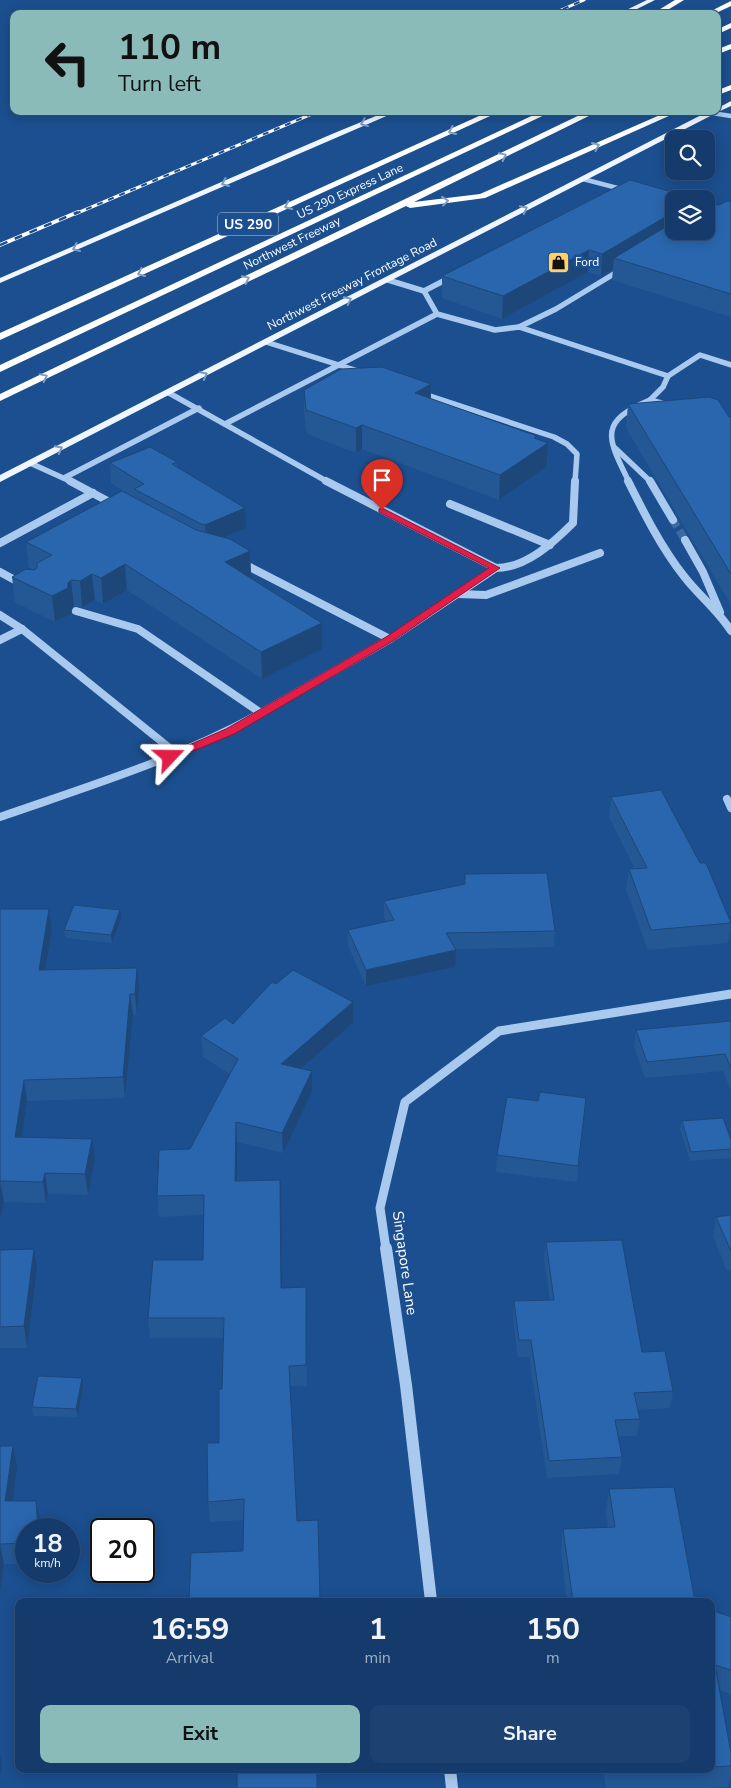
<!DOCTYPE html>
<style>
:root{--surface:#143b6b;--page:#1d4271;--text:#f1f3f6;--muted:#9dadc1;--line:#33557e;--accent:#8bbbb9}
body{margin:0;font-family:"Nunito Sans",sans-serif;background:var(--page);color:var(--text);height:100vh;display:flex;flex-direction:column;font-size:19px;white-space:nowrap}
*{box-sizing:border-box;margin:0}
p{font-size:16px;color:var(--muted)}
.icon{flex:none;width:28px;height:28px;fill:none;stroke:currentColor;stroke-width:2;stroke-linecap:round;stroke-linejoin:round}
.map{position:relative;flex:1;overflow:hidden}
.details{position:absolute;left:15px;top:1598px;width:700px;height:175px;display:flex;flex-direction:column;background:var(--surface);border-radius:10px;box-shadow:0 2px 12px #0003,0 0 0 1px var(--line)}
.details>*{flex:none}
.guide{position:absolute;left:10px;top:10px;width:711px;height:105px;border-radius:10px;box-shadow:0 2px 12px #0003,0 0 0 1px var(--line);background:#8bbbb9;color:#111;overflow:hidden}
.buttons{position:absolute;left:665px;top:130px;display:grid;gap:10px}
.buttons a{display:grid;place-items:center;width:50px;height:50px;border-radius:10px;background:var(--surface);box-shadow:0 2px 12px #0003,0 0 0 1px var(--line);font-size:25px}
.speed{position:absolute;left:15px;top:1518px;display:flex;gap:10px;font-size:25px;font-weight:700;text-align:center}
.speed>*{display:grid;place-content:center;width:65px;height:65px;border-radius:50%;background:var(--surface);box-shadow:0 2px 12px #0003,0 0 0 1px var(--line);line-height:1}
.speed small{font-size:12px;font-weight:400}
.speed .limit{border:2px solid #111;border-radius:8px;background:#fff;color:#111}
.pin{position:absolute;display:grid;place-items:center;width:42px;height:42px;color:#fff;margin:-51px -21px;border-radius:50% 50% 50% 0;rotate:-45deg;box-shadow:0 0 5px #0007}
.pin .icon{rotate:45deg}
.me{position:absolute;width:55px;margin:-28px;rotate:67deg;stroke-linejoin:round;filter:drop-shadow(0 0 4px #0008)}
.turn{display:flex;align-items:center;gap:18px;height:105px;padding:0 25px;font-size:22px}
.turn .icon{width:65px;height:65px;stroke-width:2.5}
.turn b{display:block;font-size:35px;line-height:42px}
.eta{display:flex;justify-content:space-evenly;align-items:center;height:85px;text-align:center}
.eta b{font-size:30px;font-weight:700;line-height:35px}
.action{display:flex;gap:10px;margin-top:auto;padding:10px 25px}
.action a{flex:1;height:58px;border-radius:10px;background:var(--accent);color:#111;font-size:20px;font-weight:700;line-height:58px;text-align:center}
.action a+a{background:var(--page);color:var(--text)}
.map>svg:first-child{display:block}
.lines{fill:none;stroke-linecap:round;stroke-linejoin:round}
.minor-tunnel{stroke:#3d69a0;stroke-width:8;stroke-dasharray:8 4;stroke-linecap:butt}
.minor-far4{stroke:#a9c9ee;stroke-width:4.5}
.minor-far3{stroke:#a9c9ee;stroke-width:5.5}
.minor-far2{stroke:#a9c9ee;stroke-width:8}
.minor-far1{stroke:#a9c9ee;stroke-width:9}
.minor{stroke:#a9c9ee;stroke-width:12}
.major{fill:#f0f6ff;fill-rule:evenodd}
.highway{fill:#fff;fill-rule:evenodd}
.rail-far1-casing{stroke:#fff;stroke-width:3}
.rail-casing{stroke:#fff;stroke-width:4}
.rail-far1{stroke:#1b4f8f;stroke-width:2;stroke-dasharray:6;stroke-linecap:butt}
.rail{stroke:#1b4f8f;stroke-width:2.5;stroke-dasharray:8;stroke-linecap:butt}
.wall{fill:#245895}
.shaded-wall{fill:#1d4779}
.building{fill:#2a66ad;stroke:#1d4779}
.oneway{stroke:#7b9ac1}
.oneway2{stroke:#829ec1}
.route{fill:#e11d48;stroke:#92132f}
.labels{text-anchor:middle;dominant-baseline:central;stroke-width:5;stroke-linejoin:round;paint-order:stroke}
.far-street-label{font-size:12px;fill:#fff;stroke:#1b4f8f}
.far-poi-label{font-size:12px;fill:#fff;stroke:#1b4f8f;text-anchor:start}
.shield{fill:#1b4f8f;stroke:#bbcadd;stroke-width:1}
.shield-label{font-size:14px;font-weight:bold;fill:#fff}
.street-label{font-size:15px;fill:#fff;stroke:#1b4f8f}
</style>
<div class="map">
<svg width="731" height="1788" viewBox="0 0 731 1788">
<rect width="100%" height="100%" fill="#1b4f8f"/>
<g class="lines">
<!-- minor-tunnel -->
<polyline class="minor-tunnel" points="673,520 685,540"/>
<!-- minor-far4 -->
<g class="minor-far4">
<polyline points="712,113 731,116"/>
<polyline points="583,179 625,190"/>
</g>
<!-- minor-far3 -->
<g class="minor-far3">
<polyline points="388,280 424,291 437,314 495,330 519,327 668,376 663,387 650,400"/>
<polyline points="424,291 453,276"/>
<polyline points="519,327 556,309 622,269"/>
<polyline points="266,342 361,372"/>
<polyline points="668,376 700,355 731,365"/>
<polyline points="169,393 328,482"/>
<polyline points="421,393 554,437 567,444 577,454 575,482"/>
<polyline points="225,424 437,314"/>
<polyline points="614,447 651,482"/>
<polyline points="30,463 72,482"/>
<polyline points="64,478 199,408"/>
<path d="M629,482C607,437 598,422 650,400L669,405"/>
</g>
<!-- minor-far2 -->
<g class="minor-far2">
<polyline points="70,481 115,505"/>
<path d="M326,481L496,568C526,568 553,543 573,523L575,481"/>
<path d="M628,481C644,513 661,547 683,575C698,595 718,610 731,631"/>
<polyline points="650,481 673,520"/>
<polyline points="450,504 550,545"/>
<polyline points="685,540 703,572 720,612"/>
<polyline points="0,543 93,493"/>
<polyline points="240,562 390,639 496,568"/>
<polyline points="0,572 22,584"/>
<polyline points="458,594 486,595 600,553"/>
<polyline points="0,615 22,629 177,754"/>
<polyline points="0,640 22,629"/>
<polyline points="261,713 390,639"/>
<polyline points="727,799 731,808"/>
<path d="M0,817C89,786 178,759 261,713L138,629L76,611"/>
</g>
<!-- minor-far1 -->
<polyline class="minor-far1" points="386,1249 380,1208 405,1102 499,1031 731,994"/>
<!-- minor -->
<g class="minor">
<polyline points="386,1248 406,1385 431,1601"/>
<polyline points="450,1769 452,1788"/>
</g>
<!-- major -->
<g class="major">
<polygon points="647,0 655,0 627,14 618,14"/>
<polygon points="731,101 731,106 720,111 0,482 0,475 709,111 718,111 718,108"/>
<polygon points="388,111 398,111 0,283 0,278 332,134"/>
</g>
<!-- highway -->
<g class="highway">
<polygon points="675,0 684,0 661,14 652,14"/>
<polygon points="731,1 731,6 714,14 705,14"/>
<polygon points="731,23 731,28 718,34 718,29"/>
<polygon points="731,44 731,49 718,54 718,49"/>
<polygon points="731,85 731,90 718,95 718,90"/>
<polygon points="490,111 501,111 0,340 0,333"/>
<polygon points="542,111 553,111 0,372 0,365"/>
<polygon points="588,111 599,111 414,202 480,194 669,111 680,111 485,198 410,208 406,206 0,401 0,394"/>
</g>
<defs>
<g id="rail-far1">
<polyline points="552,14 584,0"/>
<polyline points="75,214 319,111"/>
</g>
<polyline id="rail" points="0,245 78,212"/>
</defs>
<!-- rail-far1 casing -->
<use href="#rail-far1" class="rail-far1-casing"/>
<!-- rail casing -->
<use href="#rail" class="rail-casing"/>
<!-- rail-far1 -->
<use href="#rail-far1" class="rail-far1"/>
<!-- rail -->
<use href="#rail" class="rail"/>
</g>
<!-- wall -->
<g class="wall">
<polygon points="674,199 674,231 719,205 731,202 731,317 612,280 613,269 601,276 588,272 502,319 442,298 442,276"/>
<polygon points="431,384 431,399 537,439 546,467 499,500 362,449 356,453 307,434 304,414 304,390"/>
<polygon points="628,404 731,417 731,605 626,428"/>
<polygon points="177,462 177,467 245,508 246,528 225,538 250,551 251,577 250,578 322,649 262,679 127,590 103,604 95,600 82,607 74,606 71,609 71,614 55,622 15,602 12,577 35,570 29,568 26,542 135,498 111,483 110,463"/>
<polygon points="611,797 731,923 728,943 648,950 626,890 629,869 635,869 609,817"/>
<polygon points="465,874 555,931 554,947 455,949 455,967 366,986 348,946 348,930 386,922 384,917 384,901 464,884"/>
<polygon points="0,909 49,909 52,930 46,970 139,989 137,1015 133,1015 125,1098 27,1101 22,1137 95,1160 88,1195 48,1194 46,1203 4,1202 0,1220"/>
<polygon points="121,919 112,943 66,938 64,930"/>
<polygon points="276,984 353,1002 353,1023 300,1069 312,1092 283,1153 237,1142 237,1181 280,1180 282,1288 306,1308 307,1386 290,1386 243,1551 244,1520 210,1522 208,1502 219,1443 222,1389 223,1338 150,1338 148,1318 203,1260 204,1215 159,1217 157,1196 190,1149 230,1074 203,1057 201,1036 233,1024"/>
<polygon points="731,1021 731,1089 730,1089 723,1071 645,1078 634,1047 636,1030"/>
<polygon points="586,1098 577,1182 496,1172 497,1155 538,1101"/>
<polygon points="682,1121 731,1140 731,1158 690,1161 680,1129"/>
<polygon points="731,1215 731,1270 727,1271 713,1236 716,1217"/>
<polygon points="546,1242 642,1352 673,1391 670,1408 638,1410 640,1419 637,1436 618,1436 622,1457 619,1474 547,1478 529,1357 518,1357 513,1318 514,1301 550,1300 544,1259"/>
<polygon points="0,1250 37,1270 27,1348 0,1348"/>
<polygon points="83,1386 78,1417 33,1416 32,1407"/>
<polygon points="0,1446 17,1467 12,1501 36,1501 40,1529 26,1529 26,1564 4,1564 0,1593"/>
<polygon points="609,1489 695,1601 567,1601 561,1552 563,1529 608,1528 606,1512"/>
<polygon points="711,1610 731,1617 731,1694 719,1690 731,1753 731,1776 728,1787 706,1788 606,1788 603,1769 711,1769"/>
</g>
<!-- shaded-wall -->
<g class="shaded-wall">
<polygon points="674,212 674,231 614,258 613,269 601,276 602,254"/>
<polygon points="589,250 588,272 502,319 503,296"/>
<polygon points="431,384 430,408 415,393"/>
<polygon points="362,425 362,449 356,453 356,428"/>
<polygon points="537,436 536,451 548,443 546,467 499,500 500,475 534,438"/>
<polygon points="245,508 246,528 206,546 205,525"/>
<polygon points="250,551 251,577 226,588 225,562"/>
<polygon points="125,564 127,590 103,604 101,578"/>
<polygon points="92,574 95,600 82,607 80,581"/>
<polygon points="71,580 74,606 71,609 71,614 55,622 52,596"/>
<polygon points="322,623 322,649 262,679 261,652"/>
<polygon points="49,909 52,930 42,991 39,970"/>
<polygon points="120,910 121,919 112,943 111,935"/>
<polygon points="456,950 455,967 366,986 366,970"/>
<polygon points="137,968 139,989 137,1015 135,994"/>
<polygon points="130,994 133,1015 125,1098 123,1077"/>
<polygon points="353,1002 353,1023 282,1085 281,1064"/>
<polygon points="312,1071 312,1092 283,1153 282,1133"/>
<polygon points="24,1080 27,1101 19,1158 15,1137"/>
<polygon points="236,1122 237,1142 237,1202 235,1181"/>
<polygon points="92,1139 95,1160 88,1195 85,1174"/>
<polygon points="45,1173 48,1194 46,1203 43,1182"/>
<polygon points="280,1180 281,1200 282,1308 281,1288"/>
<polygon points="0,1181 4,1202 0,1220"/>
<polygon points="34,1249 37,1270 27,1348 24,1326"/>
<polygon points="82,1378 83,1386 78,1417 76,1409"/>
<polygon points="13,1446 17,1467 10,1522 5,1501"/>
<polygon points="36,1501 40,1522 40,1529 38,1529"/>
<polygon points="0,1543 4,1564 0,1593"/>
<polygon points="0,1754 2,1763 0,1775"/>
</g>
<!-- building -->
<g class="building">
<polygon points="630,180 696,199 674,199 674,212 602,254 589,250 503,296 442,276"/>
<polygon points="727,201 731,202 731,294 614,258 674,222 674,231 706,231 706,202 719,205"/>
<polygon points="382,367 431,384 415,393 537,436 534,438 548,443 500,475 362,425 356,428 306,410 304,390 341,369"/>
<polygon points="709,397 718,400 729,417 731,417 731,574 628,404"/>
<polygon points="150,447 177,462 172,464 245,508 205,525 201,524 134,489 144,484 110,463"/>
<polygon points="122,491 196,530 230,539 250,551 225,562 322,623 261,652 125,564 101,578 92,574 80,581 71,580 68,583 68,588 52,596 12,577 26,569 34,570 37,568 37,563 52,555 26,542"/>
<polygon points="661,790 700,863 706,863 731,923 651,930 629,869 647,868 611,797"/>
<polygon points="547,873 555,931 446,933 456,950 366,970 348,930 394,920 384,901 465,884 465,874"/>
<polygon points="74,905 120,910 111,935 64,930"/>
<polygon points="0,909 49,909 39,970 137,968 135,994 130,994 123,1077 24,1080 15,1137 92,1139 85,1174 45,1173 43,1182 0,1181 0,1182"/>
<polygon points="293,970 353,1002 281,1064 312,1071 282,1133 236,1122 235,1181 280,1180 281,1288 306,1287 306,1365 289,1366 297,1521 318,1520 320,1601 189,1601 191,1553 243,1551 244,1499 208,1502 207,1443 219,1443 219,1389 222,1389 224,1318 148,1318 153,1260 203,1260 204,1195 157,1196 159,1150 190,1149 238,1059 201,1036 225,1018 233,1024 272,982 276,984"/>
<polygon points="731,1021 731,1068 725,1054 647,1062 636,1030"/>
<polygon points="540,1092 586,1098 578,1166 497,1155 507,1097 538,1101"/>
<polygon points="723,1118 731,1140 731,1149 691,1152 682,1121"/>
<polygon points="731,1215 731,1251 716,1217"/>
<polygon points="622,1240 642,1352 665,1351 673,1391 634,1393 640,1419 615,1420 622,1457 549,1461 531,1340 519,1340 514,1301 554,1300 546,1242"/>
<polygon points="34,1249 24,1326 0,1327 0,1250"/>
<polygon points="38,1376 82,1378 76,1409 32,1407"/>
<polygon points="0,1446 13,1446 5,1501 36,1501 38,1529 26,1529 26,1543 0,1544"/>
<polygon points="674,1487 695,1601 573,1601 563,1529 615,1527 609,1489"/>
<polygon points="711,1610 731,1617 731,1670 715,1665 731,1753 731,1766 711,1767"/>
<rect x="237" y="1769" width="80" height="19"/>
<polygon points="609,1769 659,1769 610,1771"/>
</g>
<!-- one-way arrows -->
<defs><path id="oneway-chevron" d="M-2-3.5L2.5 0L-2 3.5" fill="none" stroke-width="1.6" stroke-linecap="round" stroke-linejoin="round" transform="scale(1.25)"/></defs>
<g class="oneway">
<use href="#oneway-chevron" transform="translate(364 123) rotate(158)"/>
<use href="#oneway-chevron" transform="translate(225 183) rotate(156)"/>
<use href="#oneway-chevron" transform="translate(524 209) rotate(-27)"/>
<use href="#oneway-chevron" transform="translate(76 248) rotate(156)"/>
<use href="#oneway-chevron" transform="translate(348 300) rotate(-27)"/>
<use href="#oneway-chevron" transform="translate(204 375) rotate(-28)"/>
<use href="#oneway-chevron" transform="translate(59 449) rotate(-27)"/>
</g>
<g class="oneway2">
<use href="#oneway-chevron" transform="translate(452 131) rotate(156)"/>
<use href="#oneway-chevron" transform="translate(596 146) rotate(-24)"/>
<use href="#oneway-chevron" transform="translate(503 156) rotate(-26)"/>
<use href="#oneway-chevron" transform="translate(445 201) rotate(-7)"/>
<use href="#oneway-chevron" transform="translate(288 206) rotate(155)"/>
<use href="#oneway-chevron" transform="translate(141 273) rotate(155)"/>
<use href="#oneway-chevron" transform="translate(246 279) rotate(-26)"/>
<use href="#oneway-chevron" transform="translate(44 377) rotate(-26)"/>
</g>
<!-- route -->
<polygon class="route" points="382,508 500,568 393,641 234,734 174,759 166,759 165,757 166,755 226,729 386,637 489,568 379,512 379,509"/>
<!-- icons -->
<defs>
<symbol id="shop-square" viewBox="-11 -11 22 22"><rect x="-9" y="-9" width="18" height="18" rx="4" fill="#ffd166" stroke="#1b4f8f"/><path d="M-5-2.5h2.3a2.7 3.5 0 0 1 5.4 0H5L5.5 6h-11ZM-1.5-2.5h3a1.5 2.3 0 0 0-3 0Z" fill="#111"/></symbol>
</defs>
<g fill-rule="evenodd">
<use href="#shop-square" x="546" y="250" width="25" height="25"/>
</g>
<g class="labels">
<!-- far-street labels -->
<g class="far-street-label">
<text transform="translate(350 191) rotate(-25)">US 290 Express Lane</text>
<text transform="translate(292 243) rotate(-26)">Northwest Freeway</text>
<text transform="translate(352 284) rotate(-27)">Northwest Freeway Frontage Road</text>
</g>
<!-- far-poi labels -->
<g class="far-poi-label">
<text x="575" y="262">Ford</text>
</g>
<!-- shield labels -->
<rect class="shield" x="218" y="212.5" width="60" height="23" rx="4"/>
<g class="shield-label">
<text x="248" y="224">US 290</text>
</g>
<!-- street labels -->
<g class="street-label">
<text transform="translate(405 1263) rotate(82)">Singapore Lane</text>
</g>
</g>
</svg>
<div class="buttons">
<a><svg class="icon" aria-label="search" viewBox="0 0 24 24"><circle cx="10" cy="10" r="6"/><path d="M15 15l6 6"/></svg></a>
<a><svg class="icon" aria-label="layers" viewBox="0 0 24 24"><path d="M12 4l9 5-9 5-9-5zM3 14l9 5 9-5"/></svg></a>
</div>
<div class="speed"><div>18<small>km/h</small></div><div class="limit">20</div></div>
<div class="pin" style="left:382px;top:510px;background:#d93025"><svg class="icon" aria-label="arrive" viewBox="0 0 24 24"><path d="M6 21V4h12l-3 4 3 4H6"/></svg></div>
<svg class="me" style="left:170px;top:757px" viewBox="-20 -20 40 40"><path d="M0-17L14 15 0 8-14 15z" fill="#e11d48" stroke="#fff" stroke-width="4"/></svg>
<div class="guide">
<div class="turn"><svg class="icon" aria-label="left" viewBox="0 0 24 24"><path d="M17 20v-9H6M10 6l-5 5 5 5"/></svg><div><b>110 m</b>Turn left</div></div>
</div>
<section class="details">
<div class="eta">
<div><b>16:59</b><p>Arrival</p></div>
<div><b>1</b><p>min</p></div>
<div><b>150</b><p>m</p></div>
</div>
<div class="action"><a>Exit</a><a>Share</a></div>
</section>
</div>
